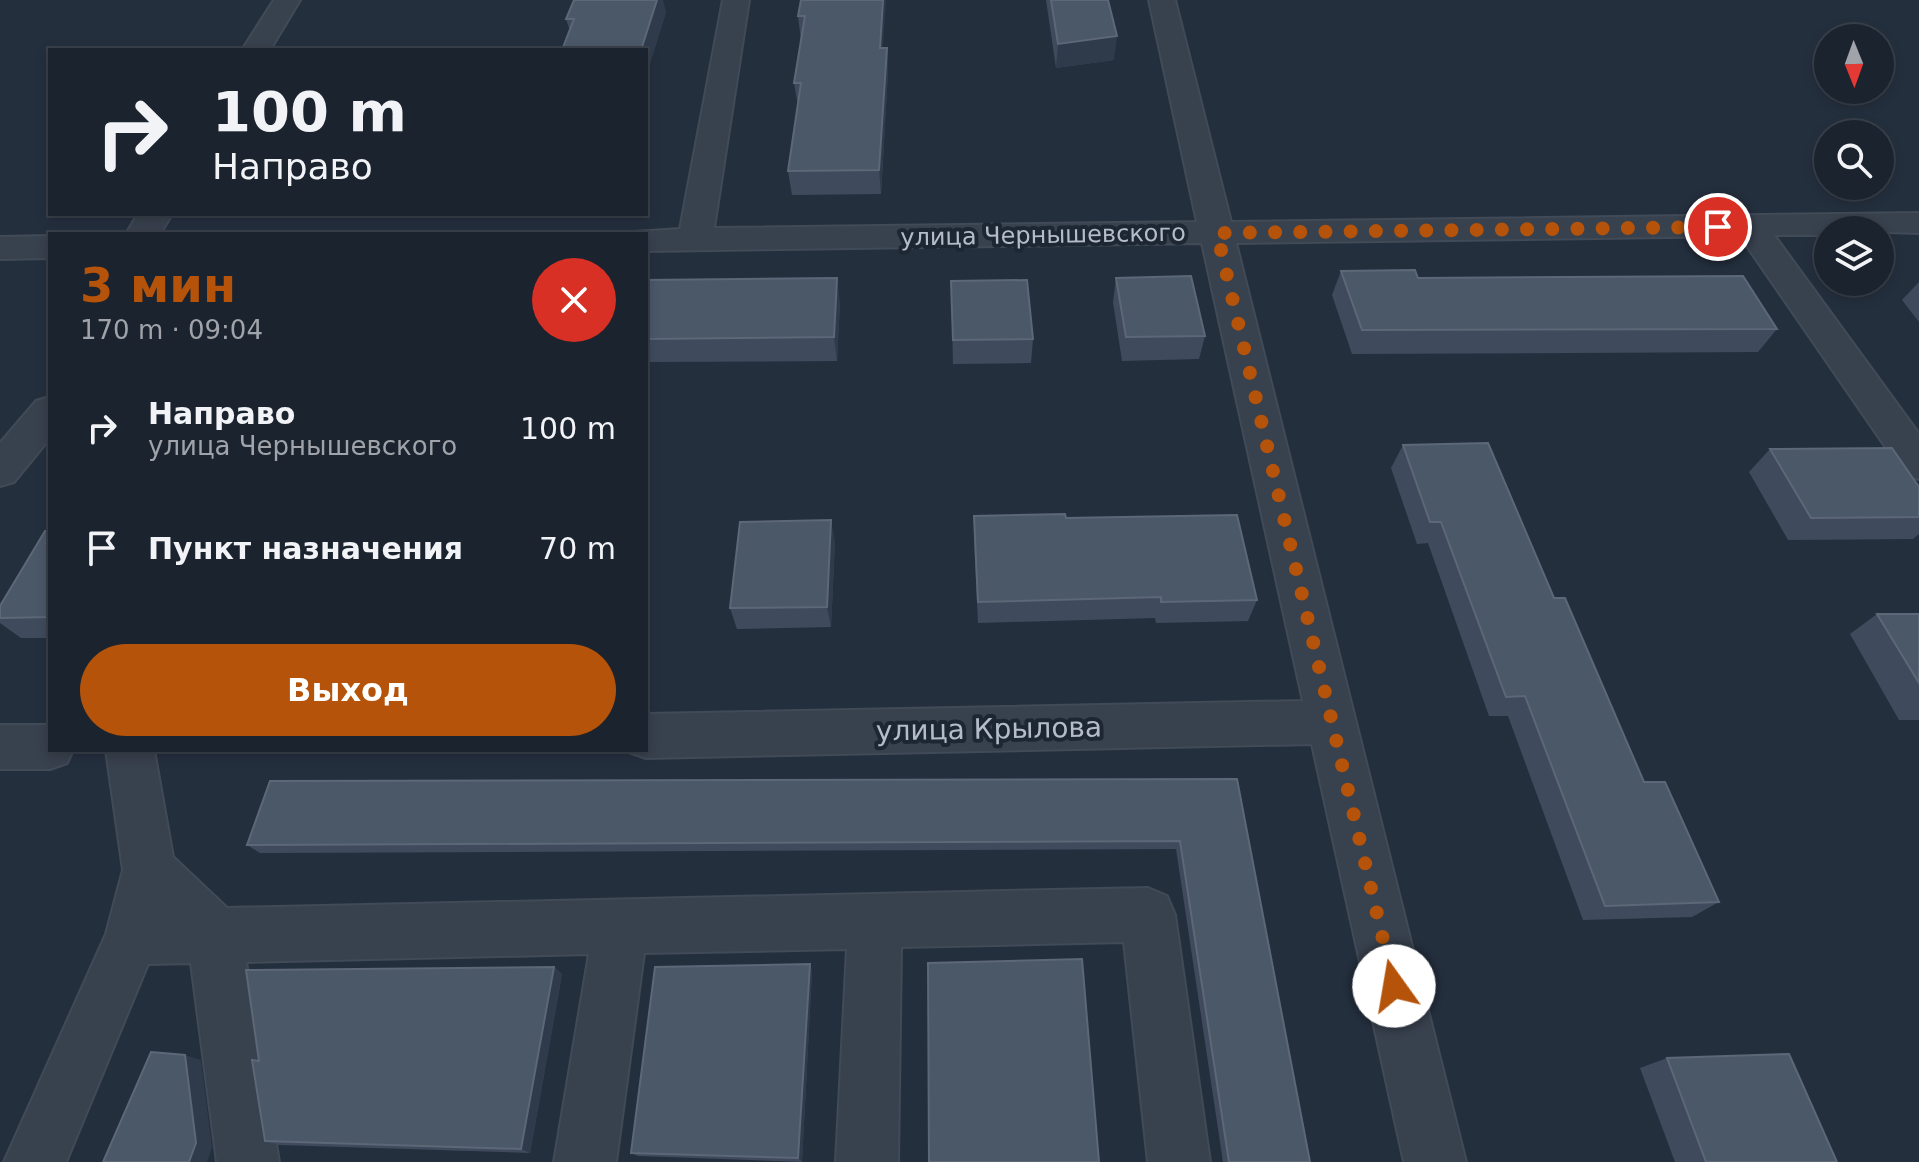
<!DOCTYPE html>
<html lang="ru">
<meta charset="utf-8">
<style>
:root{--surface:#1b232e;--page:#242b36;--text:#f1f3f6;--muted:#a0a4aa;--line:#39404a;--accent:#b45309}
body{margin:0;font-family:"DejaVu Sans",sans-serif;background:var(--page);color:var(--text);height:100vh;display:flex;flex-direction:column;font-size:30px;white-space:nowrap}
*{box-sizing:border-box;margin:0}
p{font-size:26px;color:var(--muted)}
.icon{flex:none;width:44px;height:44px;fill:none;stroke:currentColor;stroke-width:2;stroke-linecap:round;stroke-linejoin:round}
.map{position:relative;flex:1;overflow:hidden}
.drawer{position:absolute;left:48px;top:232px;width:600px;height:520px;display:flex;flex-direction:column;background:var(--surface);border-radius:0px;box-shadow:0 4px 12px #0003,0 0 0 2px var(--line)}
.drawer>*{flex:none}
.top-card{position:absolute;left:48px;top:48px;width:600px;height:168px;border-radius:0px;box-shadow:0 4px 12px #0003,0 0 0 2px var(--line);background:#1b232e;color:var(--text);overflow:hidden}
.needle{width:52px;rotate:179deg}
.fabs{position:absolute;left:1814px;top:24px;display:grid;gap:16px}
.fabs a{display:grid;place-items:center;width:80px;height:80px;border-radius:50%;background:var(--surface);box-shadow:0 4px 12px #0003,0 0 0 2px var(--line);font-size:40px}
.pin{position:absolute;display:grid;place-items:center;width:68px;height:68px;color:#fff;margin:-34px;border:4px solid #fff;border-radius:50%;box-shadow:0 2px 8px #0007}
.me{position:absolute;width:88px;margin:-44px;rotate:347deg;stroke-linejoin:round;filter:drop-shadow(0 0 6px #0008)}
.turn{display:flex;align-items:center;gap:28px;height:168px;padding:0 32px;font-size:36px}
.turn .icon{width:104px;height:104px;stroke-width:2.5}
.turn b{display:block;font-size:56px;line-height:68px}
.round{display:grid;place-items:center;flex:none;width:84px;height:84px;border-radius:42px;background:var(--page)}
.overview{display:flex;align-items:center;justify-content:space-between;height:136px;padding:0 32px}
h1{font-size:48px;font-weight:700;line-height:60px;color:var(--accent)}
.cta{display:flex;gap:16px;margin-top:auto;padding:16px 32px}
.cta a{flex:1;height:92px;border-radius:48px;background:var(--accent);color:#fff;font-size:32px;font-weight:700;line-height:92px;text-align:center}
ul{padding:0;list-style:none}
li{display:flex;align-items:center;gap:24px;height:120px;padding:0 32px}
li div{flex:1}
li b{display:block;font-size:30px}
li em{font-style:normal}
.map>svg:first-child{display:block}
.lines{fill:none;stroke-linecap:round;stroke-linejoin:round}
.minor-casing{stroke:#414a57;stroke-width:4}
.minor{fill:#38414e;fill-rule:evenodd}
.wall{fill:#3f4b5c}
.shaded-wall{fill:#2f3b4b}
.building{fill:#4b5868;stroke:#5c6777;stroke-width:2}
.route{stroke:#b45309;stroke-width:14;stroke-dasharray:0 25.2}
.labels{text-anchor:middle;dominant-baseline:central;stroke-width:8;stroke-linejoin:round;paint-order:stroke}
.far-street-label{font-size:24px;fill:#b4bcc9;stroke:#1d2633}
.street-label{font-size:28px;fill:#b4bcc9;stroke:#1d2633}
</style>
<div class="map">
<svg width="1919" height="1162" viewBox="0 0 1919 1162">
<rect width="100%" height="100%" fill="#242f3e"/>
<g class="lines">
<defs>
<g id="minor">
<polygon points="274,0 300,0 270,50 242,50"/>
<polygon points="723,0 749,0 714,228 1197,222 1149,0 1175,0 1231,222 1919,213 1919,233 1828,230 1828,235 1774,235 1919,434 1919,479 1905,475 1740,236 1236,243 1466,1162 1404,1162 1312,744 646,758 629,752 646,750 646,714 1303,701 1202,243 646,251 646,234 634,232 680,229"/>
<polygon points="138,214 172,214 160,234 126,234"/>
<polygon points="50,236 50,258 0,259 0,237"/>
<polygon points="50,397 50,438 14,482 0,486 0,443 36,401"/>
<polygon points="0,725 50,725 50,750 73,750 67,763 50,769 0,769"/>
<polygon points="106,750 154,750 173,857 227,908 1148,888 1167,896 1175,915 1210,1162 1148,1162 1124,942 901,947 898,1162 836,1162 847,949 644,953 616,1162 554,1162 589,954 246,962 279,1162 217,1162 191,963 148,964 66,1162 4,1162 106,934 123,870"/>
</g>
</defs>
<!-- minor casing -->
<use href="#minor" class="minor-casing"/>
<!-- minor -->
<use href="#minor" class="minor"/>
</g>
<!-- wall -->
<g class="wall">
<polygon points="801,0 883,48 887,48 888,72 881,194 792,195 788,171 798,106 794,83 801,40 798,16"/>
<polygon points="1046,0 1108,0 1114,60 1056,68"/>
<polygon points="666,12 646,76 646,50 570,31 566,19"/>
<polygon points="1341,271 1418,278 1777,329 1758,352 1352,354 1332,295"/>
<polygon points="1116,278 1205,336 1199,359 1122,361 1113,302"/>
<polygon points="646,280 840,302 837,361 646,362"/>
<polygon points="951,281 1033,339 1031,363 953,364"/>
<polygon points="1919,282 1919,322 1902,300"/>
<polygon points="1403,445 1554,598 1644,782 1719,902 1692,917 1583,920 1508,716 1489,716 1428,543 1417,544 1391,468"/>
<polygon points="1770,449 1919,487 1919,534 1913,539 1788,540 1749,472"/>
<polygon points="974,516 1066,518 1257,600 1248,621 1156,623 1155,618 978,623 974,538"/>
<polygon points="50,531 50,638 21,638 0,623 0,606"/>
<polygon points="835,542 831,627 737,629 730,608"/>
<polygon points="1877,614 1919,614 1919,720 1899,720 1850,634"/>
<polygon points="1237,779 1310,1162 1223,1162 1176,849 260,853 247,845"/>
<polygon points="554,967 562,974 530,1153 279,1145 265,1141"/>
<polygon points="812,971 802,1162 638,1156 631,1153"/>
<polygon points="1667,1058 1837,1162 1675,1162 1640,1068"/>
</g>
<!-- shaded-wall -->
<g class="shaded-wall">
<polygon points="656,0 663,0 666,12 646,76 646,50 641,50"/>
<polygon points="883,0 886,0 881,72 880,48"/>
<polygon points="1117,36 1114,60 1056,68 1058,44"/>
<polygon points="887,48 888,72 881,194 879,170"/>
<polygon points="837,278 840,302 837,361 834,337"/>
<polygon points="831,520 835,542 831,627 827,607"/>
<polygon points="810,964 812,971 802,1162 798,1158"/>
<polygon points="554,967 562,974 530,1153 521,1149"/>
<polygon points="185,1055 201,1060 212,1147 207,1162 189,1162"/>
</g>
<!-- building -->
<g class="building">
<polygon points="574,0 657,0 641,50 562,50 574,19 566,19"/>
<polygon points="801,0 883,0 880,48 887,48 879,170 788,171 801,83 794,83 805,16 798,16"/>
<polygon points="1051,0 1108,0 1117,36 1058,44"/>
<polygon points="1415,270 1418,278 1743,276 1777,329 1362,330 1341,271"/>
<polygon points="1191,276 1205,336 1126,337 1116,278"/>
<polygon points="837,278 834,337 646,339 646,280"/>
<polygon points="1027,280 1033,339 953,340 951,281"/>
<polygon points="1488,443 1554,598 1565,598 1644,782 1665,782 1719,902 1605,906 1525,696 1506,697 1441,522 1430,522 1403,445"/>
<polygon points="1892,448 1919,487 1919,517 1811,518 1770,449"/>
<polygon points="1065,514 1066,518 1237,515 1257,600 1161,602 1161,597 978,602 974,516"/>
<polygon points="831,520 827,607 730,608 740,522"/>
<polygon points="45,531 50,531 50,617 0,618 0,606"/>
<polygon points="1877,614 1919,614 1919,683"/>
<polygon points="1237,779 1310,1162 1229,1162 1180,841 247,845 270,781"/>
<polygon points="1082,959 1099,1162 929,1162 928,963"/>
<polygon points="810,964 798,1158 631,1153 655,967"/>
<polygon points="554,967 521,1149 265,1141 252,1060 259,1061 246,970"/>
<polygon points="151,1052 185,1055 196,1143 189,1162 103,1162"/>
<polygon points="1789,1054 1837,1162 1706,1162 1667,1058"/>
</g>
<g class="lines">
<!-- route -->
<polyline class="route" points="1394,986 1217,233 1718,227"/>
</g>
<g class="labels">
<!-- far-street labels -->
<g class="far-street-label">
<text transform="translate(1043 235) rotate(-1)">улица Чернышевского</text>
</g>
<!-- street labels -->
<g class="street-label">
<text transform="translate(989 729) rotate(-1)">улица Крылова</text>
</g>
</g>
</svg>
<div class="fabs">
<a><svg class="needle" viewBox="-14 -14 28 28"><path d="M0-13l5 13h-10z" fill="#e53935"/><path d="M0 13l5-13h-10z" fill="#a0a4aa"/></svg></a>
<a><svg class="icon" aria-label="search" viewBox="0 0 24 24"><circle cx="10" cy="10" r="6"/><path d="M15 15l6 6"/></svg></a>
<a><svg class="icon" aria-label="layers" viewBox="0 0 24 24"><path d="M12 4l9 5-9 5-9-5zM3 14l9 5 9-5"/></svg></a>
</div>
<div class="pin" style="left:1718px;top:227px;background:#d93025"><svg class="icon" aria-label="arrive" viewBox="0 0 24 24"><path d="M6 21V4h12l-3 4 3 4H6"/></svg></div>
<svg class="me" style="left:1394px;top:986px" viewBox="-20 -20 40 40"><circle r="19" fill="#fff"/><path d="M0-13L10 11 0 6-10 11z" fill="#b45309"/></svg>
<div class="top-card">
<div class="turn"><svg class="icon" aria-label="right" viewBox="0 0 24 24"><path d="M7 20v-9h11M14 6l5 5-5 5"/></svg><div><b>100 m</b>Направо</div></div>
</div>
<section class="drawer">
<div class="overview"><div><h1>3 мин</h1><p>170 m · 09:04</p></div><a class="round" style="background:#d93025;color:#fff"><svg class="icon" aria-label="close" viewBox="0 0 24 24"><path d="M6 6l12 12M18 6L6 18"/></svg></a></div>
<ul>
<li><svg class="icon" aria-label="right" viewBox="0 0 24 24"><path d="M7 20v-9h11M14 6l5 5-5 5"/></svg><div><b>Направо</b><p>улица Чернышевского</p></div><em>100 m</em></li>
<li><svg class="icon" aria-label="arrive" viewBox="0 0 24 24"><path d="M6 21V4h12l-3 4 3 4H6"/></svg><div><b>Пункт назначения</b></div><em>70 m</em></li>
</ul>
<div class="cta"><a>Выход</a></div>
</section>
</div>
